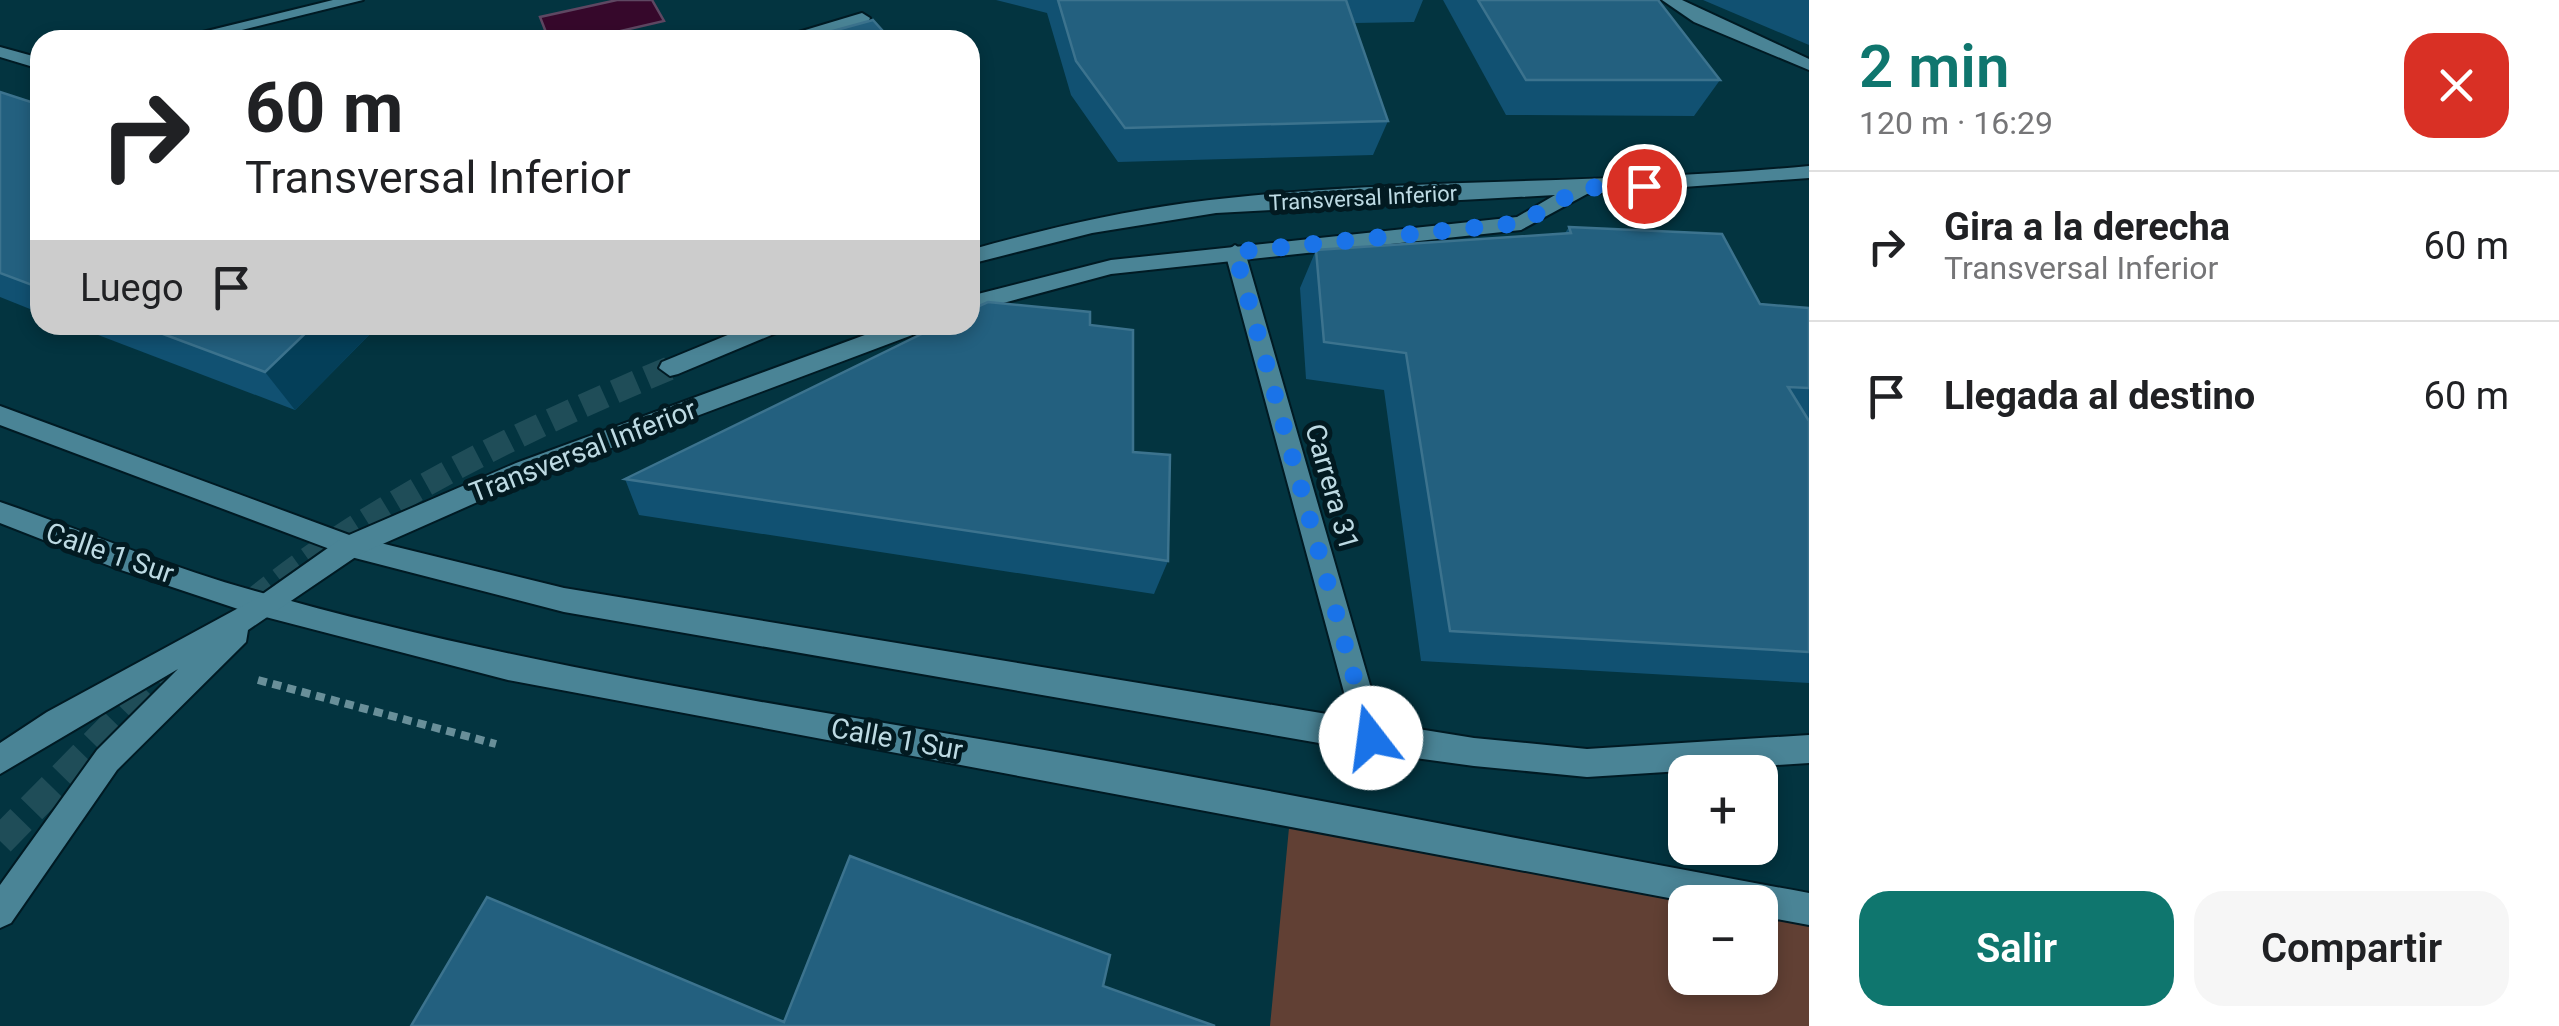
<!DOCTYPE html>
<html lang="es">
<meta charset="utf-8">
<style>
:root{--surface:#fff;--page:#f6f6f6;--text:#202124;--muted:#757577;--line:#e0e0e0;--accent:#0f766e}
body{margin:0;font-family:Roboto,sans-serif;background:var(--page);color:var(--text);height:100vh;display:flex;flex-direction:column;font-size:38px;white-space:nowrap}
*{box-sizing:border-box;margin:0}
p{font-size:32px;color:var(--muted)}
.icon{flex:none;width:55px;height:55px;fill:none;stroke:currentColor;stroke-width:2;stroke-linecap:round;stroke-linejoin:round}
.map{position:relative;flex:1;overflow:hidden}
.details{display:flex;flex-direction:column;background:var(--surface);width:750px}
.details>*{flex:none}
.top-card{position:absolute;left:30px;top:30px;width:950px;height:305px;border-radius:30px;box-shadow:0 5px 15px #0003;background:#fff;color:var(--text);overflow:hidden}
.fabs{position:absolute;left:1668px;top:755px;display:grid;gap:20px}
.fabs a{display:grid;place-items:center;width:110px;height:110px;border-radius:20px;background:var(--surface);box-shadow:0 5px 15px #0003;font-size:50px}
.pin{position:absolute;display:grid;place-items:center;width:85px;height:85px;color:#fff;margin:-42px;border:5px solid #fff;border-radius:50%;box-shadow:0 2px 10px #0007}
.me{position:absolute;width:110px;margin:-55px;rotate:345deg;stroke-linejoin:round;filter:drop-shadow(0 0 8px #0008)}
.turn{display:flex;align-items:center;gap:35px;height:210px;padding:0 50px;font-size:45px}
.turn .icon{width:130px;height:130px;stroke-width:2.5}
.turn b{display:block;font-size:70px;line-height:85px}
.then{display:flex;align-items:center;height:95px;padding:0 50px;background:#0003;gap:20px;font-size:38px}
.round{display:grid;place-items:center;flex:none;width:105px;height:105px;border-radius:30px;background:var(--page)}
.head{display:flex;align-items:center;justify-content:space-between;height:170px;padding:0 50px}
h1{font-size:60px;font-weight:600;line-height:75px;color:var(--accent)}
.button{display:flex;gap:20px;margin-top:auto;padding:20px 50px}
.button a{flex:1;height:115px;border-radius:30px;background:var(--accent);color:#fff;font-size:40px;font-weight:600;line-height:115px;text-align:center}
.button a+a{background:var(--page);color:var(--text)}
ul{padding:0;list-style:none}
li{display:flex;align-items:center;gap:30px;height:150px;padding:0 50px;border-top:2px solid var(--line)}
li div{flex:1}
li b{display:block;font-size:38px}
li em{font-style:normal}
main{display:flex;flex:1;min-height:0}
.map>svg:first-child{display:block}
.green{fill:#614034;fill-rule:evenodd}
.water{fill:#36082b;stroke:#5e4762;stroke-width:2.5}
.lines{fill:none;stroke-linecap:round;stroke-linejoin:round}
.secondary-tunnel-far1{stroke:#1f4d58;stroke-width:24;stroke-dasharray:24 11;stroke-linecap:butt}
.secondary-tunnel{stroke:#1f4d58;stroke-width:30;stroke-dasharray:30 15;stroke-linecap:butt}
.service-casing{stroke:#001a23;stroke-width:4}
.minor-casing{stroke:#001a23;stroke-width:4}
.tertiary-casing{stroke:#001a23;stroke-width:4}
.secondary-casing{stroke:#001a23;stroke-width:4}
.path{stroke:#698f99;stroke-width:8;stroke-dasharray:9 6;stroke-linecap:butt}
.service{fill:#4a8496;fill-rule:evenodd}
.minor{fill:#4a8496;fill-rule:evenodd}
.tertiary{fill:#4a8496;fill-rule:evenodd}
.secondary{fill:#4a8496;fill-rule:evenodd}
.wall{fill:#115172}
.shaded-wall{fill:#043f59}
.building{fill:#23607f;stroke:#3c738e;stroke-width:2.5}
.route{stroke:#1a73e8;stroke-width:18;stroke-dasharray:0 32.4}
.labels{text-anchor:middle;dominant-baseline:central;stroke-width:10;stroke-linejoin:round;paint-order:stroke}
.far-street-label{font-size:22px;fill:#bddae3;stroke:#021a21}
.street-label{font-size:28px;fill:#bddae3;stroke:#021a21}
</style>
<main>
<div class="map">
<svg width="1809" height="1026" viewBox="0 0 1809 1026">
<rect width="100%" height="100%" fill="#033440"/>
<!-- green -->
<path class="green" d="M1291,807L1809,909V1026H1270ZM1685,902H1760V978H1685Z"/>
<!-- water -->
<polygon class="water" points="617,0 652,0 664,21 582,40 549,40 540,17"/>
<g class="lines">
<!-- secondary-tunnel-far1 -->
<path class="secondary-tunnel-far1" d="M252,601C379,499 522,430 670,368"/>
<!-- secondary-tunnel -->
<g class="secondary-tunnel">
<polyline points="237,613 255,598"/>
<polyline points="0,841 147,691 184,659"/>
</g>
<defs>
<polygon id="service" points="1662,0 1682,0 1809,59 1809,70 1694,22"/>
<g id="minor">
<polygon points="333,0 363,0 201,40 170,40"/>
<polygon points="862,13 870,18 868,22 800,40 772,40"/>
<polygon points="0,47 40,58 40,69 0,57"/>
</g>
<g id="tertiary">
<polygon points="1235,245 1245,252 1381,723 1474,738 1587,749 1809,735 1809,763 1587,777 1474,766 1371,752 564,612 351,557 0,425 0,406 352,536 564,588 1351,718 1225,252"/>
<path d="M0,502C85,531 168,567 255,591C521,667 795,707 1067,754C1315,798 1562,848 1809,893V925L1760,916V902H1690L508,680L250,613L115,568L0,523Z"/>
</g>
<g id="secondary">
<path d="M1809,166V178L1587,194L1521,230L1111,274L970,312V296L1111,260L1517,217L1555,195L1216,213L1092,233L970,264V250C1041,230 1113,213 1186,203C1392,176 1602,186 1809,166Z"/>
<polygon points="752,325 784,325 781,331 678,374 670,376 659,368 662,362"/>
<polygon points="892,325 926,325 923,331 534,477 360,554 248,630 246,642 117,770 11,923 0,928 0,885 97,750 178,669 0,774 0,743 47,712 257,598 342,538 516,463"/>
</g>
</defs>
<!-- service casing -->
<use href="#service" class="service-casing"/>
<!-- minor casing -->
<use href="#minor" class="minor-casing"/>
<!-- tertiary casing -->
<use href="#tertiary" class="tertiary-casing"/>
<!-- secondary casing -->
<use href="#secondary" class="secondary-casing"/>
<!-- path -->
<polyline class="path" points="258,680 496,744"/>
<!-- service -->
<use href="#service" class="service"/>
<!-- minor -->
<use href="#minor" class="minor"/>
<!-- tertiary -->
<use href="#tertiary" class="tertiary"/>
<!-- secondary -->
<use href="#secondary" class="secondary"/>
</g>
<!-- wall -->
<g class="wall">
<polygon points="996,0 1423,0 1414,22 1354,23 1388,121 1373,155 1118,162 1071,95 1047,13"/>
<polygon points="1443,0 1658,0 1720,80 1694,116 1506,115"/>
<polygon points="1703,0 1809,0 1809,45"/>
<polygon points="0,92 40,105 40,313 0,297"/>
<polygon points="1569,227 1760,304 1809,308 1809,683 1421,661 1384,390 1306,379 1300,288 1316,250 1565,233"/>
<polygon points="72,325 379,325 295,410"/>
<polygon points="1090,325 1133,452 1168,561 1154,594 639,515 625,479"/>
</g>
<!-- shaded-wall -->
<polygon class="shaded-wall" points="314,325 379,325 295,410 265,372"/>
<!-- building -->
<g class="building">
<polygon points="1058,0 1346,0 1388,121 1125,128 1076,61"/>
<polygon points="1478,0 1658,0 1720,80 1526,80"/>
<polygon points="873,20 891,40 800,40"/>
<polygon points="0,92 40,105 40,288 0,273"/>
<polygon points="1569,227 1722,234 1760,304 1809,308 1809,388 1788,387 1809,421 1809,652 1450,631 1406,353 1324,342 1316,250 1571,233"/>
<polygon points="988,302 1090,312 1090,325 1133,330 1133,452 1170,455 1168,561 625,479 940,325 970,325 970,310"/>
<polygon points="139,325 314,325 265,372"/>
<polygon points="850,856 1110,955 1103,986 1215,1026 411,1026 487,897 784,1022"/>
</g>
<g class="lines">
<!-- route -->
<polyline class="route" points="1371,738 1235,252 1521,223 1582,188 1644,186"/>
</g>
<g class="labels">
<!-- far-street labels -->
<g class="far-street-label">
<text transform="translate(1363 198) rotate(-3)">Transversal Inferior</text>
</g>
<!-- street labels -->
<g class="street-label">
<text transform="translate(583 451) rotate(-21)">Transversal Inferior</text>
<text transform="translate(1332 487) rotate(74)">Carrera 31</text>
<text transform="translate(110 553) rotate(19)">Calle 1 Sur</text>
<text transform="translate(897 739) rotate(10)">Calle 1 Sur</text>
</g>
</g>
</svg>
<div class="fabs">
<a>+</a>
<a>−</a>
</div>
<div class="pin" style="left:1644px;top:186px;background:#d93025"><svg class="icon" aria-label="arrive" viewBox="0 0 24 24"><path d="M6 21V4h12l-3 4 3 4H6"/></svg></div>
<svg class="me" style="left:1371px;top:738px" viewBox="-20 -20 40 40"><circle r="19" fill="#fff"/><path d="M0-13L10 11 0 6-10 11z" fill="#1a73e8"/></svg>
<div class="top-card">
<div class="turn"><svg class="icon" aria-label="right" viewBox="0 0 24 24"><path d="M7 20v-9h11M14 6l5 5-5 5"/></svg><div><b>60 m</b>Transversal Inferior</div></div>
<div class="then">Luego<svg class="icon" aria-label="arrive" viewBox="0 0 24 24"><path d="M6 21V4h12l-3 4 3 4H6"/></svg></div>
</div>
</div>
<section class="details">
<div class="head"><div><h1>2 min</h1><p>120 m · 16:29</p></div><a class="round" style="background:#d93025;color:#fff"><svg class="icon" aria-label="close" viewBox="0 0 24 24"><path d="M6 6l12 12M18 6L6 18"/></svg></a></div>
<ul>
<li><svg class="icon" aria-label="right" viewBox="0 0 24 24"><path d="M7 20v-9h11M14 6l5 5-5 5"/></svg><div><b>Gira a la derecha</b><p>Transversal Inferior</p></div><em>60 m</em></li>
<li><svg class="icon" aria-label="arrive" viewBox="0 0 24 24"><path d="M6 21V4h12l-3 4 3 4H6"/></svg><div><b>Llegada al destino</b></div><em>60 m</em></li>
</ul>
<div class="button"><a>Salir</a><a>Compartir</a></div>
</section>
</main>
